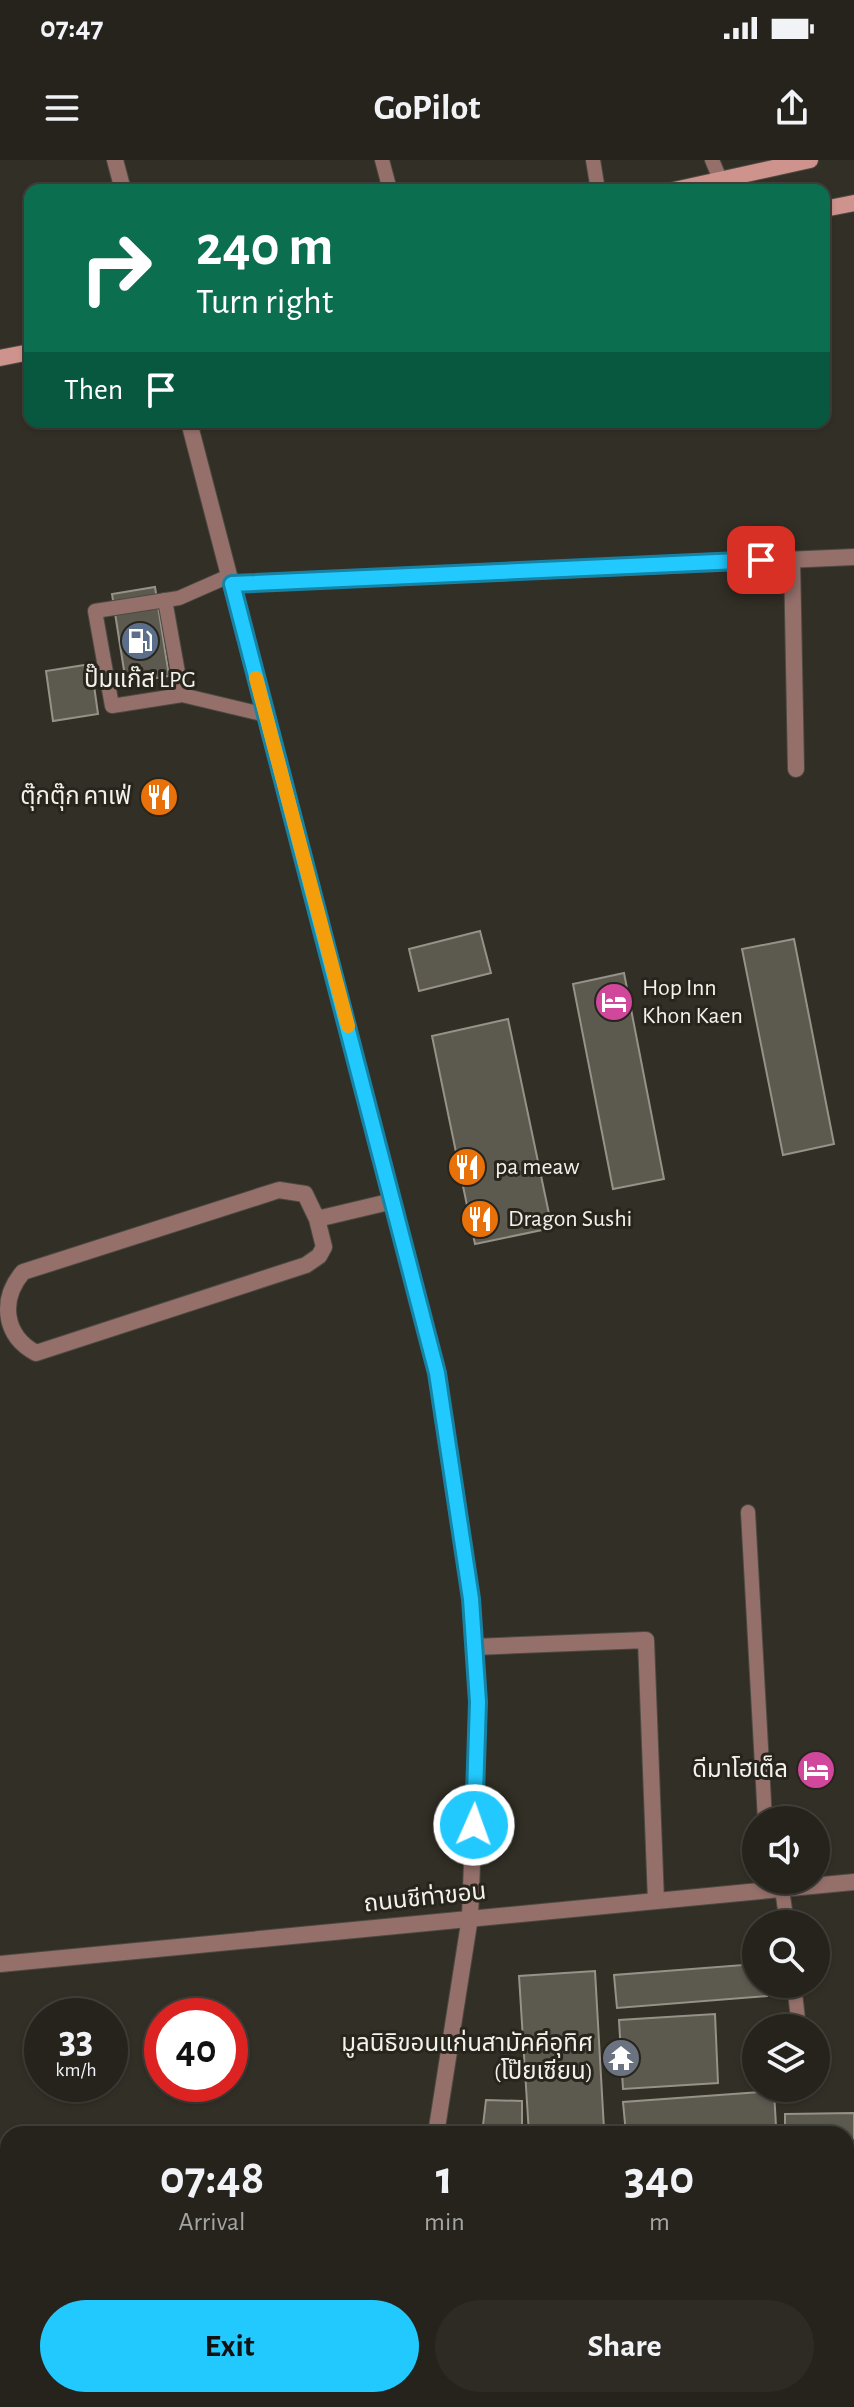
<!DOCTYPE html>
<meta charset="utf-8">
<style>
:root{--surface:#26231c;--page:#2e2b25;--text:#f1f3f6;--muted:#a4a4a3;--line:#42403b;--accent:#22c9fe}
body{margin:0;font-family:"Alegreya Sans","Noto Sans Thai",sans-serif;background:var(--page);color:var(--text);height:100vh;display:flex;flex-direction:column;font-size:30px;white-space:nowrap}
*{box-sizing:border-box;margin:0}
p{font-size:26px;color:var(--muted)}
.icon{flex:none;width:44px;height:44px;fill:none;stroke:currentColor;stroke-width:2;stroke-linecap:round;stroke-linejoin:round}
.map{position:relative;flex:1;overflow:hidden}
.drawer{position:absolute;left:0px;top:1966px;width:854px;height:282px;display:flex;flex-direction:column;background:var(--surface);border-radius:24px 24px 0 0;box-shadow:0 2px 6px #0004,0 0 0 2px var(--line)}
.drawer>*{flex:none}
.guide{position:absolute;left:24px;top:24px;width:806px;height:244px;border-radius:16px;box-shadow:0 2px 6px #0004,0 0 0 2px var(--line);background:#0b6e4f;color:#fff;overflow:hidden}
.buttons{position:absolute;left:742px;top:1646px;display:grid;gap:16px}
.buttons a{display:grid;place-items:center;width:88px;height:88px;border-radius:50%;background:var(--surface);box-shadow:0 2px 6px #0004,0 0 0 2px var(--line);font-size:40px}
.speed{position:absolute;left:24px;top:1838px;display:flex;gap:16px;font-size:40px;font-weight:700;text-align:center}
.speed>*{display:grid;place-content:center;width:104px;height:104px;border-radius:50%;background:var(--surface);box-shadow:0 2px 6px #0004,0 0 0 2px var(--line);line-height:1}
.speed small{font-size:20px;font-weight:400}
.speed .limit{border:12px solid #d22;background:#fff;color:#111}
.pin{position:absolute;display:grid;place-items:center;width:68px;height:68px;color:#fff;margin:-34px;border-radius:16px;box-shadow:0 4px 12px #0006}
.me{position:absolute;width:88px;margin:-44px;rotate:2deg;stroke-linejoin:round;filter:drop-shadow(0 0 6px #0008)}
.turn{display:flex;align-items:center;gap:28px;height:168px;padding:0 40px;font-size:36px}
.turn .icon{width:104px;height:104px;stroke-width:2.5}
.turn b{display:block;font-size:56px;line-height:68px}
.then{display:flex;align-items:center;height:76px;padding:0 40px;background:#0003;gap:16px;font-size:30px}
.eta{display:flex;justify-content:space-evenly;align-items:center;height:136px;text-align:center}
.eta b{font-size:48px;font-weight:700;line-height:56px}
.action{display:flex;gap:16px;margin-top:auto;padding:16px 40px}
.action a{flex:1;height:92px;border-radius:48px;background:var(--accent);color:#111;font-size:32px;font-weight:700;line-height:92px;text-align:center}
.action a+a{background:var(--page);color:var(--text)}
.status{display:flex;justify-content:space-between;align-items:center;height:56px;padding:0 40px;background:var(--surface);direction:ltr}
.status svg{height:22px;fill:currentColor}
header{display:flex;justify-content:space-between;align-items:center;height:104px;padding:0 40px;background:var(--surface);font-size:36px;font-weight:700}
.map>svg:first-child{display:block}
.building{fill:#5c594f;stroke:#969288;stroke-width:2}
.lines{fill:none;stroke-linecap:round;stroke-linejoin:round}
.service-casing{stroke:#4d4a42;stroke-width:16}
.minor-casing{stroke:#4d4a42;stroke-width:18}
.tertiary-casing{stroke:#4d4a42;stroke-width:18}
.secondary-casing{stroke:#4d4a42;stroke-width:18}
.service{stroke:#95706b;stroke-width:14}
.minor{stroke:#95706b;stroke-width:16}
.tertiary{stroke:#95706b;stroke-width:16}
.secondary{stroke:#cf938d;stroke-width:16}
.route-casing{stroke:#1683a5;stroke-width:20}
.route{stroke:#22c9fe;stroke-width:14}
.slow{stroke:#f59e0b;stroke-width:14}
.labels{text-anchor:middle;dominant-baseline:central;stroke-width:6;stroke-linejoin:round;paint-order:stroke}
.poi-label{font-size:24px;fill:#f3f1eb;stroke:#28251d;text-anchor:end}
.street-label{font-size:24px;fill:#f3f1eb;stroke:#28251d}
</style>
<div class="status"><b>07:47</b><svg viewBox="0 0 49 12"><path d="M0 12V9h3v3zM5 12V6h3v6zM10 12V3h3v9zM15 12V0h3v12zM26 1h20v11H26zM47 4h2v5h-2z"/></svg></div>
<header><svg class="icon" aria-label="menu" viewBox="0 0 24 24"><path d="M4 6h16M4 12h16M4 18h16"/></svg>GoPilot<svg class="icon" aria-label="share" viewBox="0 0 24 24"><path d="M12 15V3M7 8l5-5 5 5M5 13v7h14v-7"/></svg></header>
<div class="map">
<svg width="854" height="2247" viewBox="0 0 854 2247">
<rect width="100%" height="100%" fill="#322f26"/>
<!-- building -->
<g class="building">
<polygon points="155,427 169,516 126,523 112,434"/>
<polygon points="91,504 98,554 53,561 46,511"/>
<polygon points="480,771 491,813 419,831 409,789"/>
<polygon points="794,779 834,984 783,995 742,789"/>
<polygon points="624,813 664,1019 613,1029 573,824"/>
<polygon points="508,859 552,1068 475,1084 432,876"/>
<polygon points="756,1804 756,1824 766,1824 767,1836 617,1848 614,1815"/>
<polygon points="595,1811 604,1969 529,1974 519,1816"/>
<polygon points="715,1854 718,1923 623,1929 619,1860"/>
<polygon points="774,1931 776,1966 626,1974 623,1942"/>
<polygon points="486,1940 522,1941 522,1974 482,1974"/>
<polygon points="854,1953 854,2038 846,2037 846,1974 785,1974 785,1954"/>
</g>
<g class="lines">
<defs>
<g id="service">
<polyline points="382,0 390,30"/>
<polyline points="593,0 598,30"/>
<polyline points="712,0 720,19"/>
<polyline points="229,416 179,438 95,451 112,546 182,535 266,555"/>
<polyline points="165,440 182,535"/>
<polyline points="748,1352 765,1660"/>
<polyline points="782,1729 787,1764"/>
<polyline points="794,1824 799,1868"/>
</g>
<g id="minor">
<polyline points="792,399 796,609"/>
<polyline points="232,424 854,397"/>
<path d="M317,1059L305,1034L279,1030L23,1112C0,1139 3,1175 36,1193L306,1105L319,1096L324,1087L317,1059L393,1041"/>
<polyline points="474,1487 646,1480 656,1741"/>
</g>
<g id="tertiary">
<polyline points="115,0 123,30"/>
<polyline points="189,262 437,1213 471,1439 478,1542 470,1757 436,1974"/>
<polyline points="0,1804 854,1722"/>
<polyline points="392,2247 394,2240"/>
</g>
<g id="secondary">
<polyline points="674,30 810,0"/>
<polyline points="824,49 854,43"/>
<polyline points="0,198 30,192"/>
</g>
</defs>
<!-- service casing -->
<use href="#service" class="service-casing"/>
<!-- minor casing -->
<use href="#minor" class="minor-casing"/>
<!-- tertiary casing -->
<use href="#tertiary" class="tertiary-casing"/>
<!-- secondary casing -->
<use href="#secondary" class="secondary-casing"/>
<!-- service -->
<use href="#service" class="service"/>
<!-- minor -->
<use href="#minor" class="minor"/>
<!-- tertiary -->
<use href="#tertiary" class="tertiary"/>
<!-- secondary -->
<use href="#secondary" class="secondary"/>
</g>
<g class="lines">
<defs>
<polyline id="route" points="474,1665 478,1542 471,1439 437,1213 232,424 761,400"/>
</defs>
<!-- route casing -->
<use href="#route" class="route-casing"/>
<!-- route -->
<use href="#route" class="route"/>
<!-- slow -->
<polyline class="slow" points="256,518 348,866"/>
</g>
<!-- icons -->
<defs>
<symbol id="fuel-disc" viewBox="-11 -11 22 22"><circle r="9.5" fill="#5c6f8a" stroke="#28251d"/><path d="M-5.5-6h7V0h2V4h1.3V-2.5L3-4.5l.8-.8L6-3V5H2.5V1h-1V6h-7ZM-4.2-4.7v3.2H.2V-4.7Z" fill="#fff"/></symbol>
<symbol id="restaurant-disc" viewBox="-11 -11 22 22"><circle r="9.5" fill="#e8710a" stroke="#28251d"/><path d="M-5-6h1v4h1v-4h1v4h1v-4h1v5L-1.5 .5V6h-2V.5L-5-1ZM5-6V6H3V1.5H1.5Q1.5-4 5-6Z" fill="#fff"/></symbol>
<symbol id="hotel-disc" viewBox="-11 -11 22 22"><circle r="9.5" fill="#d1479c" stroke="#28251d"/><path d="M-6-4.5h1.5V1H6V5H4.5V3h-9V5H-6ZM-4 0a1.8 1.8 0 1 1 3.6 0ZM.5 0V-2.5h3Q6-2.5 6 0Z" fill="#fff"/></symbol>
<symbol id="temple-disc" viewBox="-11 -11 22 22"><circle r="9.5" fill="#6b7280" stroke="#28251d"/><path d="M0-6L5-2H3V0L6.5 2.5H4V6H1.5V3h-3V6H-4V2.5H-6.5L-3 0V-2H-5Z" fill="#fff"/></symbol>
</defs>
<g fill-rule="evenodd">
<use href="#fuel-disc" x="118" y="459" width="44" height="44"/>
<use href="#restaurant-disc" x="137" y="615" width="44" height="44"/>
<use href="#hotel-disc" x="592" y="820" width="44" height="44"/>
<use href="#restaurant-disc" x="445" y="985" width="44" height="44"/>
<use href="#restaurant-disc" x="458" y="1037" width="44" height="44"/>
<use href="#hotel-disc" x="794" y="1588" width="44" height="44"/>
<use href="#temple-disc" x="599" y="1876" width="44" height="44"/>
</g>
<g class="labels">
<!-- poi labels -->
<g class="poi-label">
<text x="140" y="520" text-anchor="middle">ปั๊มแก๊ส LPG</text>
<text x="131" y="637">ตุ๊กตุ๊ก คาเฟ่</text>
<text x="642" y="828" text-anchor="start">Hop Inn<tspan x="642" dy="28">Khon Kaen</tspan></text>
<text x="495" y="1007" text-anchor="start">pa meaw</text>
<text x="508" y="1059" text-anchor="start">Dragon Sushi</text>
<text x="788" y="1610">ดีมาโฮเต็ล</text>
<text x="593" y="1884">มูลนิธิขอนแก่นสามัคคีอุทิศ<tspan x="593" dy="28">(โป๊ยเซียน)</tspan></text>
</g>
<!-- street labels -->
<g class="street-label">
<text transform="translate(425 1738) rotate(-6)">ถนนชีท่าขอน</text>
</g>
</g>
</svg>
<div class="buttons">
<a><svg class="icon" aria-label="sound" viewBox="0 0 24 24"><path d="M4 9h4l5-4v14l-5-4H4zM17 9q2 3 0 6"/></svg></a>
<a><svg class="icon" aria-label="search" viewBox="0 0 24 24"><circle cx="10" cy="10" r="6"/><path d="M15 15l6 6"/></svg></a>
<a><svg class="icon" aria-label="layers" viewBox="0 0 24 24"><path d="M12 4l9 5-9 5-9-5zM3 14l9 5 9-5"/></svg></a>
</div>
<div class="speed"><div>33<small>km/h</small></div><div class="limit">40</div></div>
<div class="pin" style="left:761px;top:400px;background:#d93025"><svg class="icon" aria-label="arrive" viewBox="0 0 24 24"><path d="M6 21V4h12l-3 4 3 4H6"/></svg></div>
<svg class="me" style="left:474px;top:1665px" viewBox="-20 -20 40 40"><circle r="17" fill="#22c9fe" stroke="#fff" stroke-width="3"/><path d="M0-11L8 9 0 5-8 9z" fill="#fff"/></svg>
<div class="guide">
<div class="turn"><svg class="icon" aria-label="right" viewBox="0 0 24 24"><path d="M7 20v-9h11M14 6l5 5-5 5"/></svg><div><b>240 m</b>Turn right</div></div>
<div class="then">Then<svg class="icon" aria-label="arrive" viewBox="0 0 24 24"><path d="M6 21V4h12l-3 4 3 4H6"/></svg></div>
</div>
<section class="drawer">
<div class="eta">
<div><b>07:48</b><p>Arrival</p></div>
<div><b>1</b><p>min</p></div>
<div><b>340</b><p>m</p></div>
</div>
<div class="action"><a>Exit</a><a>Share</a></div>
</section>
</div>
